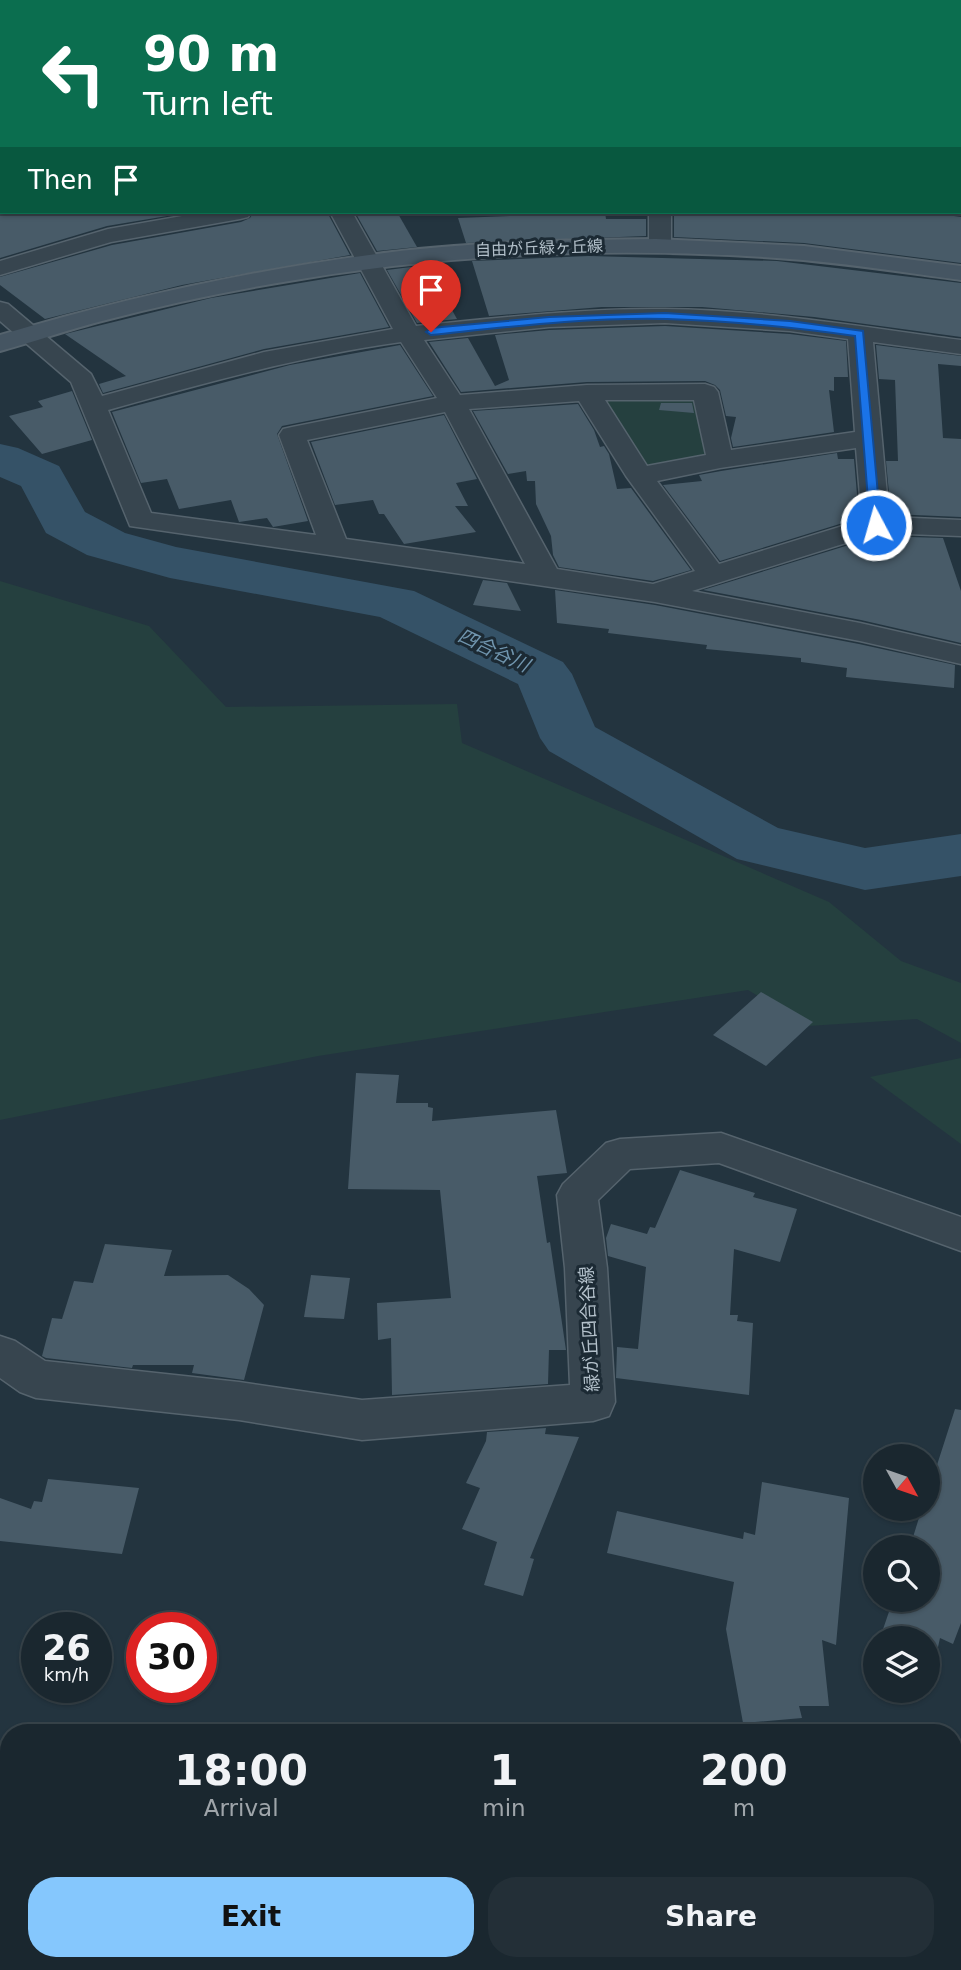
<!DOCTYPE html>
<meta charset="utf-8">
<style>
:root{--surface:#1a272f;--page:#232f37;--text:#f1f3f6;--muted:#9fa5aa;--line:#38444b;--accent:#85c7fd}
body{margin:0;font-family:"DejaVu Sans","Noto Sans JP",sans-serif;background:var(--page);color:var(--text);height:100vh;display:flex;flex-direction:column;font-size:26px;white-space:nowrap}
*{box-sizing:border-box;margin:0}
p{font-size:23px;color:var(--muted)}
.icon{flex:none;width:38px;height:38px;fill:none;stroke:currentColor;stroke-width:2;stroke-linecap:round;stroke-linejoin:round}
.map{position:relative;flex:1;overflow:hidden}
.side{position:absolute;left:0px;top:1724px;width:962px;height:247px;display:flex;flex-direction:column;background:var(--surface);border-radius:28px 28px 0 0;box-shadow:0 2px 5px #0004,0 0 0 2px var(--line)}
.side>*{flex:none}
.guide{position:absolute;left:0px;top:0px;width:962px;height:214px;box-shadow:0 2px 5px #0004,0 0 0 2px var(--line);background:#0b6e4f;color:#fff;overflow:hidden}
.needle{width:46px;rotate:130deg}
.controls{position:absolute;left:863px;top:1444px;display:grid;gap:14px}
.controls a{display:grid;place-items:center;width:77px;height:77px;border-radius:50%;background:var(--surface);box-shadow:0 2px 5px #0004,0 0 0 2px var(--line);font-size:35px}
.speed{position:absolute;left:21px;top:1612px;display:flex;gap:14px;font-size:35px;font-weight:700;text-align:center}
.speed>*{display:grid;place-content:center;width:91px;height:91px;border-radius:50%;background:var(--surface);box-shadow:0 2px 5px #0004,0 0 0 2px var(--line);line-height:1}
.speed small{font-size:18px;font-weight:400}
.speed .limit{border:10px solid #d22;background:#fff;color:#111}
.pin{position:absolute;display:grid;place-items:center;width:60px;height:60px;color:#fff;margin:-72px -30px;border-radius:50% 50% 50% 0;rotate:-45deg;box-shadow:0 0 7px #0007}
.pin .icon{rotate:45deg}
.me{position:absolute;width:77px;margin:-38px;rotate:354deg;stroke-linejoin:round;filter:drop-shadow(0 0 5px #0008)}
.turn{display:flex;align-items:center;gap:24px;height:147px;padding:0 28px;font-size:32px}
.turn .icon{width:91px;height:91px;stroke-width:2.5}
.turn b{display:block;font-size:49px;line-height:60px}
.then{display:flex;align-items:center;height:66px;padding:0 28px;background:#0003;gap:14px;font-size:26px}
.eta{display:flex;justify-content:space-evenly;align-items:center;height:119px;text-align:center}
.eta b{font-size:42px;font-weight:700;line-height:49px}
.action{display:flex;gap:14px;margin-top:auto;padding:14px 28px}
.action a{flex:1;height:80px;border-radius:28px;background:var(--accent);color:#111;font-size:28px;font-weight:700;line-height:80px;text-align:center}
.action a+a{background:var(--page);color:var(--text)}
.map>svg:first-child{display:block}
.green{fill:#25403f}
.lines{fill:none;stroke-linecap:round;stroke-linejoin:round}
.river{fill:#355267;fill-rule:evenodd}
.building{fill:#485b68}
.street-casing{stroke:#55636d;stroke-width:3}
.secondary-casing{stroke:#55636d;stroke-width:4}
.street{fill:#37454f;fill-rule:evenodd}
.secondary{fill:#455562;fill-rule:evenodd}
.route{fill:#1a73e8;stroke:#114b97;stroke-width:2}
.labels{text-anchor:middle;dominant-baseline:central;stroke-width:6;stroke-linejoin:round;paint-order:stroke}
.far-street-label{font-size:16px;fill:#b3c0ca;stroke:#1c2a34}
.street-label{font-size:18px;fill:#b3c0ca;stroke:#1c2a34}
.water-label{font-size:19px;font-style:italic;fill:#7196af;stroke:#1c2a34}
</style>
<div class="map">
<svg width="961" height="1970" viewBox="0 0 961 1970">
<rect width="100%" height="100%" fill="#23343f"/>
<!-- green -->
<g class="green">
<polygon points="608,398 692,398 702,402 708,459 654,468 647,466 601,402"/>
<polygon points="0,581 149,626 226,707 457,704 462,743 829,902 901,961 961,983 961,1043 917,1019 808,1026 748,990 318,1056 0,1120"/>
<polygon points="961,1058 961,1144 870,1077"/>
</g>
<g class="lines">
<!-- river -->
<polygon class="river" points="0,444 18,448 59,466 85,512 125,533 176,547 414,591 563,662 572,674 595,727 778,828 865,848 961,834 961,876 865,890 737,859 549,751 540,738 518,684 380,617 170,578 87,555 46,533 21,486 0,477"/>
</g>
<!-- building -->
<g class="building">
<polygon points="0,212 191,212 107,226 0,258"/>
<polygon points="254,212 327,212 350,255 182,285 45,319 0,285 0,277 112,245 241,222 250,218"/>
<polygon points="355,212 397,212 417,247 377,251"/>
<polygon points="605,212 606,219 646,219 646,236 466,243 458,218"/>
<polygon points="674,212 926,212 961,217 961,263 804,243 674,237"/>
<polygon points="589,256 777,261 961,283 961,337 814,317 702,307 602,307 489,316 472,261"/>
<polygon points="427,265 457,319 417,323 387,270"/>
<polygon points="360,273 389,327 264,349 103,393 99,384 126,376 65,334 211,298"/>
<polygon points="665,326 790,334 846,341 848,377 834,377 834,391 829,390 834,432 733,447 731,438 736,417 726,416 720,390 715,385 705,381 587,382 461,392 429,342 468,338 495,386 509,380 495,335 549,330"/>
<polygon points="400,345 433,396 282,426 277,434 308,521 273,527 267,518 239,522 231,500 179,509 167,479 141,483 112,412 290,365"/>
<polygon points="876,345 961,356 961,366 938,364 943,438 961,439 961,517 891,514 886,461 898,461 895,380 879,379"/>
<polygon points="72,391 92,440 42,454 9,416 43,407 38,401"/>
<polygon points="661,403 692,403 694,413 659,410"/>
<polygon points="578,404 594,430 600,447 604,446 609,454 617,489 631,488 691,570 653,581 559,567 553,555 551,536 536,504 535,481 527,481 526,471 508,474 473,411"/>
<polygon points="444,415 477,479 456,483 468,506 455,506 476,532 404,544 384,514 379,514 373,500 335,505 311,442"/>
<polygon points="837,453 838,459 854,459 859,518 720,561 663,485 702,481 699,475 721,471"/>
<polygon points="878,536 943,538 961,591 961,643 861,620 703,590"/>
<polygon points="483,580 507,583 521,611 473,605"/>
<polygon points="555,590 655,605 859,644 955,665 954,688 846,677 847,668 801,662 801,658 706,649 707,645 608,633 609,629 557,623"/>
<polygon points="761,992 813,1022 766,1066 713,1035"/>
<polygon points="356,1073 399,1075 396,1103 428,1103 428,1107 433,1108 432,1121 556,1110 567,1173 537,1176 547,1243 550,1242 566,1350 549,1350 548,1384 392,1395 391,1338 378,1340 377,1303 451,1298 440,1190 348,1189"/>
<polygon points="680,1170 755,1193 753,1197 797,1209 780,1262 734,1249 730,1315 738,1315 737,1321 753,1323 749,1395 616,1378 617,1347 638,1349 646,1267 608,1256 606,1238 611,1224 647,1234 650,1227 655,1228"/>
<polygon points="105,1244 172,1250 164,1276 228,1275 249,1289 264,1305 244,1380 192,1373 194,1365 133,1365 132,1368 46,1358 42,1356 52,1318 62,1319 74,1281 93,1283"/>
<polygon points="311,1275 350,1278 344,1319 304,1317"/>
<polygon points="955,1409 961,1410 961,1623 953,1644 940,1638 931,1679 928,1677 928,1638 880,1638 893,1600 928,1600 928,1547 910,1547 922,1508 928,1508 928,1493"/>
<polygon points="546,1428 545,1434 579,1437 530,1558 534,1559 523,1596 484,1585 497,1542 462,1529 480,1488 466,1483 486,1441 487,1432"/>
<polygon points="48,1479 139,1488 122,1554 0,1541 0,1498 31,1509 34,1501 42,1502"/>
<polygon points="762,1482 849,1498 836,1645 822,1640 829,1706 799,1706 802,1718 743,1723 726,1629 734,1582 607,1553 617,1511 743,1539 744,1532 755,1535"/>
</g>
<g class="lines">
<defs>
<g id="street">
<polygon points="0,0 21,0 22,2 2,2 2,4"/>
<polygon points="201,0 225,0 226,2 202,2"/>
<polygon points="383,0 401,0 382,2"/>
<rect x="643" y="0" width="18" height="2"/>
<rect x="749" y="0" width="18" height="2"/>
<rect x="861" y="0" width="18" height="2"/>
<rect x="0" y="50" width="2" height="12"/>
<rect x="0" y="118" width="2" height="13"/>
<rect x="0" y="191" width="2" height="14"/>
<polygon points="205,212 251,212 248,217 240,219 111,242 0,275 0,261 108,229"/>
<path d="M330,212H352L416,326C498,318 582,308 665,309C764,310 863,327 961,340V354L873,342L889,517L961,520V536L878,533L692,591L860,623L961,646V664L860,641L655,602L130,526L71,382L0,321V302L8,304L91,374L102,396L264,352L393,329ZM665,323L790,331L848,339L855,432L731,450L718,392L714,387L705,384L587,385L460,395L424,340L549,327ZM401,342L437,398L292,427L283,429L279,435L316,535L151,513L108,410C205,383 301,356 401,342ZM605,400H694L706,455L647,466ZM579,401L626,476L695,571L653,584L557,569L469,409ZM445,412L525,564L346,539L307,440ZM856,448L862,520L719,564L657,481L720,468Z"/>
<polygon points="649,212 671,212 671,245 668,250 652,250 649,245"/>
<polygon points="721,1133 961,1217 961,1251 719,1163 630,1169 598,1200 607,1268 615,1402 609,1416 593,1421 362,1440 239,1420 36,1398 20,1392 0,1378 0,1336 15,1341 45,1361 239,1382 362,1400 570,1385 565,1268 557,1195 563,1184 606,1143 620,1139"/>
</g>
<path id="secondary" d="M656,239L804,246L961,266V280C900,272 839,262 777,258C611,246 441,254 277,283C218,293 159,306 102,321C67,330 34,342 0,351V335C121,299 243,272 369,255C464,242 560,240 656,239Z"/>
</defs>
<!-- street casing -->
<use href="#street" class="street-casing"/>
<!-- secondary casing -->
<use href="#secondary" class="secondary-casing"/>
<!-- street -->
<use href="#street" class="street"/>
<!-- secondary -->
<use href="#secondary" class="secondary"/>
</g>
<!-- route -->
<path class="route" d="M665,313L790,321L863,331L881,527L870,525L855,336C792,327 730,321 667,319C589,317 509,327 431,335L426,332L431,328L549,317Z"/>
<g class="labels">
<!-- far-street labels -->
<g class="far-street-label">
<text transform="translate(539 248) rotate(-2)">自由が丘緑ヶ丘線</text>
</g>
<!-- street labels -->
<g class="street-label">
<text transform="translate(589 1329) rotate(-93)">緑が丘四合谷線</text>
</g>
<!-- water labels -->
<g class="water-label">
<text transform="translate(494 650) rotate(25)">四合谷川</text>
</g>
</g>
</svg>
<div class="controls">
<a><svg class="needle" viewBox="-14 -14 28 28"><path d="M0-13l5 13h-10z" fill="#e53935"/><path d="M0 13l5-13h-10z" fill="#9fa5aa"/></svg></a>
<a><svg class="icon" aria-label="search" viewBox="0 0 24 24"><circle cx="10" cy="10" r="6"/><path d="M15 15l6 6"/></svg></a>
<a><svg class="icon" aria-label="layers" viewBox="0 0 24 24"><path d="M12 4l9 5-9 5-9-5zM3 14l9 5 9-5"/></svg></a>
</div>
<div class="speed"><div>26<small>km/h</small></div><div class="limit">30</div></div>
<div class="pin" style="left:431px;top:332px;background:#d93025"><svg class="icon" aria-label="arrive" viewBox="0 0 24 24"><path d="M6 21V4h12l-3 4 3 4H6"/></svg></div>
<svg class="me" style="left:876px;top:525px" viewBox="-20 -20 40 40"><circle r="17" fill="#1a73e8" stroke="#fff" stroke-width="3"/><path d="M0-11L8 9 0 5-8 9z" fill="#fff"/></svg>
<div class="guide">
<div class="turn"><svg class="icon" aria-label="left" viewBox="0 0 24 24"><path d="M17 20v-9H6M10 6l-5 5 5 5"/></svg><div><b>90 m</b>Turn left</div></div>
<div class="then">Then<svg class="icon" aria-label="arrive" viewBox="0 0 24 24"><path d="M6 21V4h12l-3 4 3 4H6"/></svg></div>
</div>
<section class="side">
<div class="eta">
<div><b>18:00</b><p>Arrival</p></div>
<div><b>1</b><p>min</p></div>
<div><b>200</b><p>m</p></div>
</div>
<div class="action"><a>Exit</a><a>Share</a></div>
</section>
</div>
